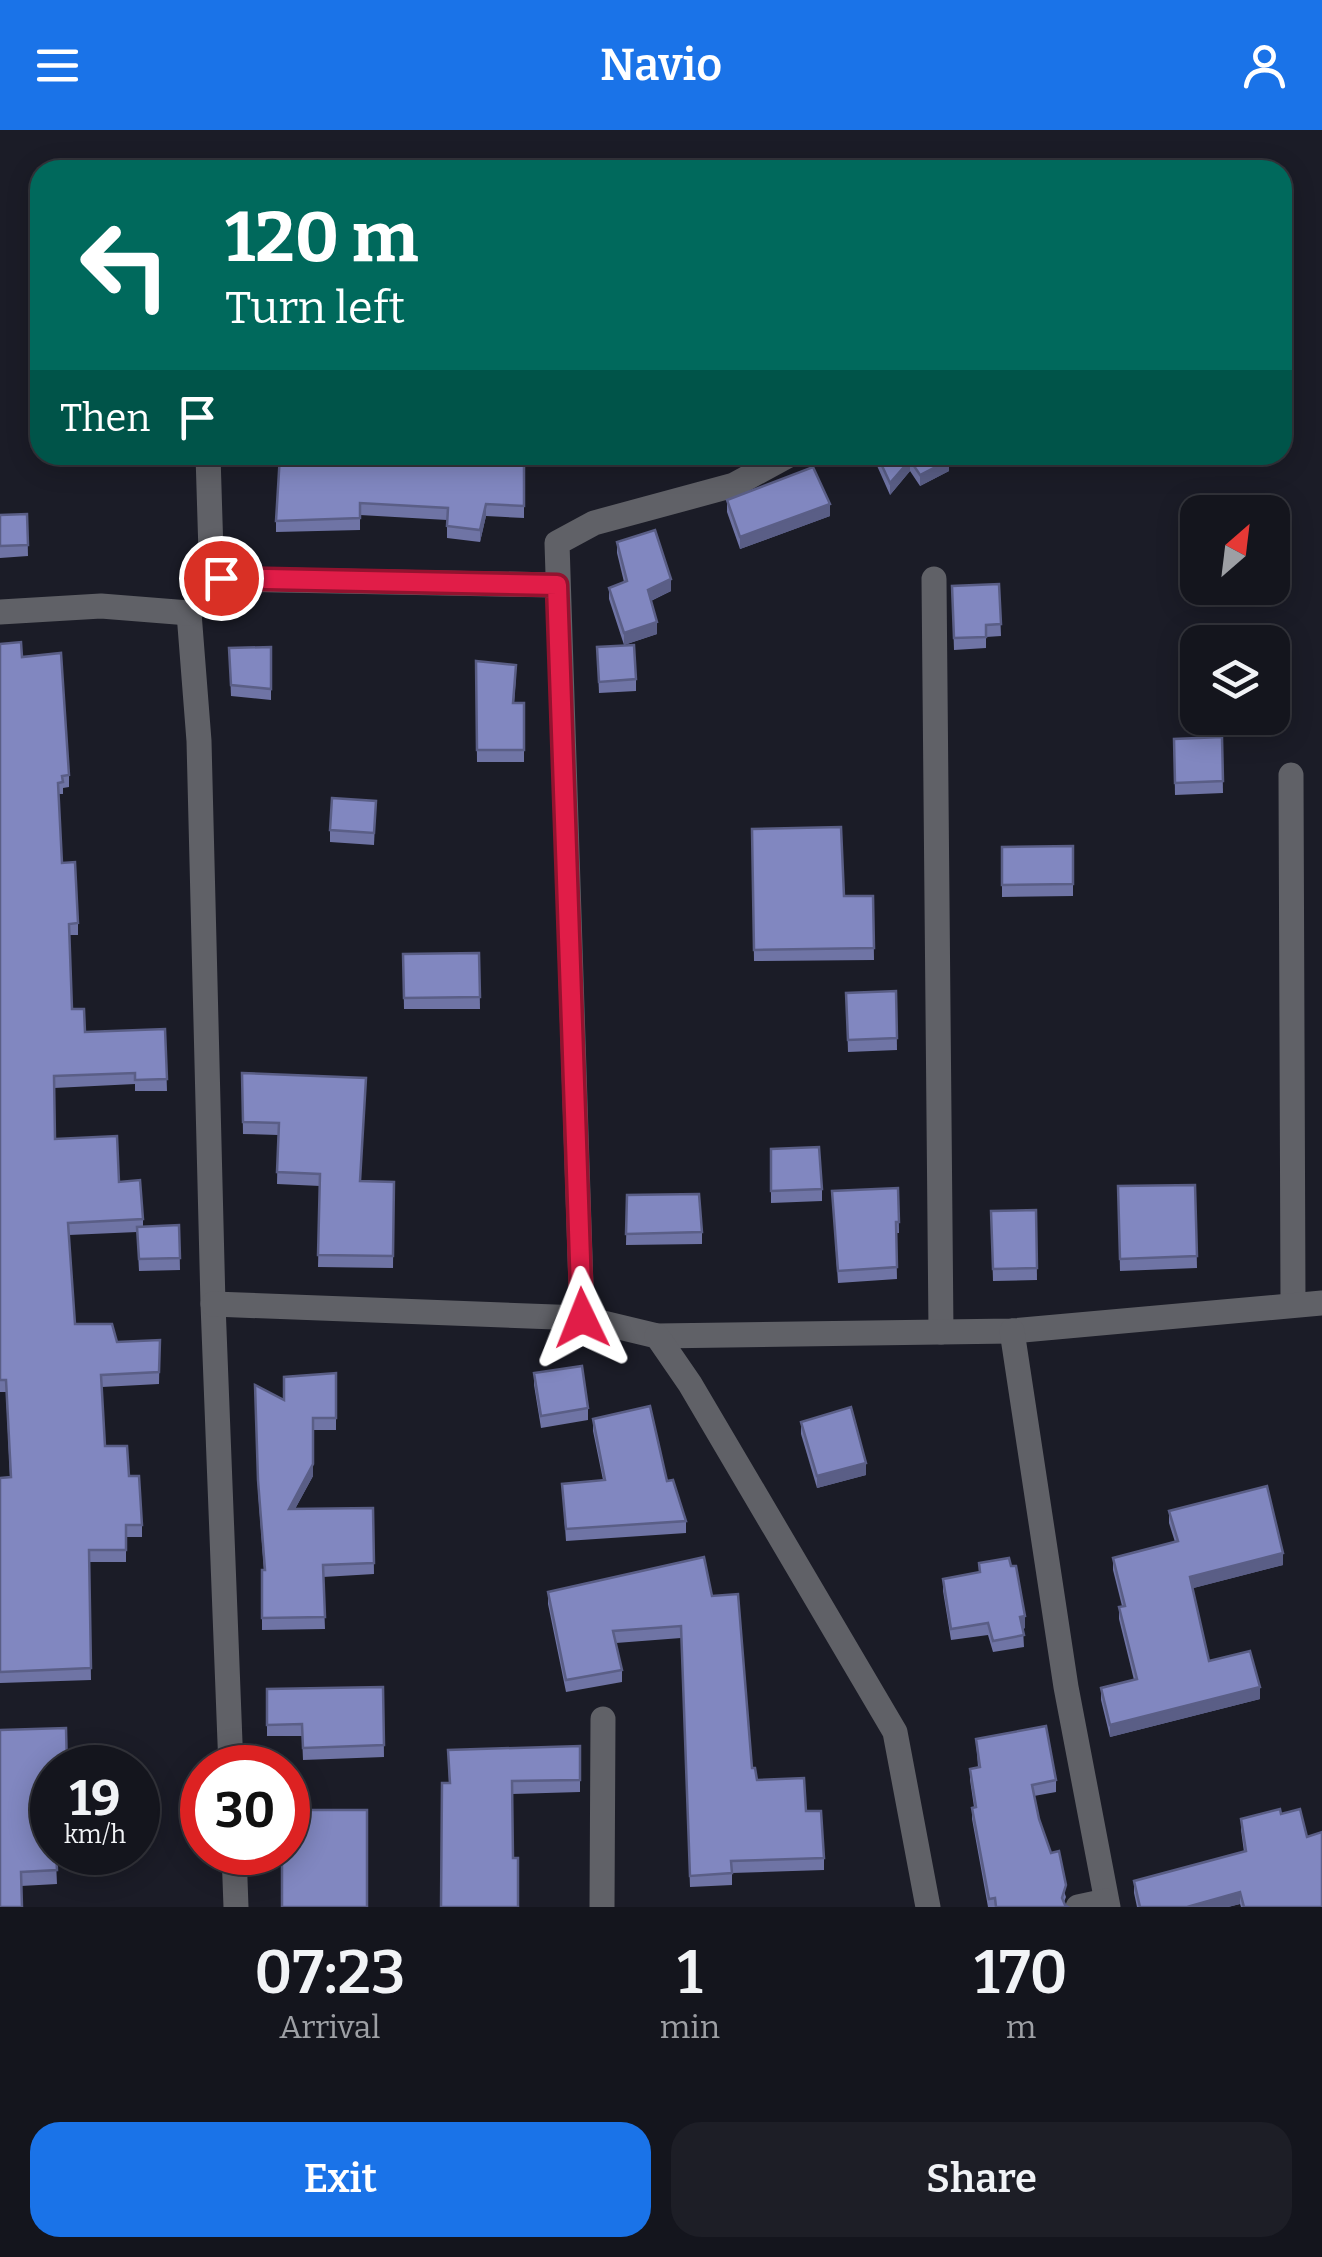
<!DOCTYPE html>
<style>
:root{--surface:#14151d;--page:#1d1e26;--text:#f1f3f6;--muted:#9d9fa4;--line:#33343b;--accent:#1a73e8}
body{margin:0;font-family:Bitter,serif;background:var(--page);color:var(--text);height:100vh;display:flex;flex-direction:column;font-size:38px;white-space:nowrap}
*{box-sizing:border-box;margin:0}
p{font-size:32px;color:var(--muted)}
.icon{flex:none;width:55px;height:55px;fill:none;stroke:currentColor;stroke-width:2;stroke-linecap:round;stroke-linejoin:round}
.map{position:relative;height:1777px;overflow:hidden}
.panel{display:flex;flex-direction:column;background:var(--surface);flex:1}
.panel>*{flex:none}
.hud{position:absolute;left:30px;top:30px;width:1262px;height:305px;border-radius:30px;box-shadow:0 5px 25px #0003,0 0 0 2px var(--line);background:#00695c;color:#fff;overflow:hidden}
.needle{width:65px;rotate:28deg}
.buttons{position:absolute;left:1180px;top:365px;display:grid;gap:20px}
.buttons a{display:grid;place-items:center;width:110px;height:110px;border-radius:20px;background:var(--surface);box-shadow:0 5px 25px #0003,0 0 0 2px var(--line);font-size:50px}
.speed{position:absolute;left:30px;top:1615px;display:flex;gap:20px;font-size:50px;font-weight:700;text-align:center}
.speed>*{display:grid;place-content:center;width:130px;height:130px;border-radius:50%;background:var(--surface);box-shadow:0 5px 25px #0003,0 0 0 2px var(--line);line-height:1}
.speed small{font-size:25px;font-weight:400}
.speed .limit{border:15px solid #d22;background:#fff;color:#111}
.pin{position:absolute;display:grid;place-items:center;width:85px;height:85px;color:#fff;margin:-42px;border:5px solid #fff;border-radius:50%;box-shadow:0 2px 10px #0007}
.me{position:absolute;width:110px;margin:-55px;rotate:358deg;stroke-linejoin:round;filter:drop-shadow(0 0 8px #0008)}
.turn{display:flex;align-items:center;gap:35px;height:210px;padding:0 30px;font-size:45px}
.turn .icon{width:130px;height:130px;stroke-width:2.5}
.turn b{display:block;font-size:70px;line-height:85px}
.then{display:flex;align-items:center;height:95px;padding:0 30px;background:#0003;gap:20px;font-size:38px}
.eta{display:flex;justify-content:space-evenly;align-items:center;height:170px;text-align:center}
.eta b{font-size:60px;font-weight:600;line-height:70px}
.action{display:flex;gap:20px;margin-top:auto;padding:20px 30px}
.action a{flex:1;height:115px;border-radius:30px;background:var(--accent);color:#fff;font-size:40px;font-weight:600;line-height:115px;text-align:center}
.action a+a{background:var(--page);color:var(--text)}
header{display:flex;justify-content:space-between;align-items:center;height:130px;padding:0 30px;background:var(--accent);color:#fff;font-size:45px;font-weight:600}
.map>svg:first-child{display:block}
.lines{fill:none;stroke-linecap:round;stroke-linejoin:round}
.minor{stroke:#606167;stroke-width:25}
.wall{fill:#6f74a5}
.shaded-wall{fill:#5a5e86}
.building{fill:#8187c0;stroke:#5a5e86;stroke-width:2.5}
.route-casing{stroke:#92132f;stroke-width:25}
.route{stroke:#e11d48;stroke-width:18}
</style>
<header><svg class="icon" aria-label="menu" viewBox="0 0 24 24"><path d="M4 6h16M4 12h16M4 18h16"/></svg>Navio<svg class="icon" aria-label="person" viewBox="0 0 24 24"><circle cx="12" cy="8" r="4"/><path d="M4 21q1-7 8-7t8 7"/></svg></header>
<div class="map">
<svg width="1322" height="1777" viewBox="0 0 1322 1777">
<rect width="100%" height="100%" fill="#1b1c27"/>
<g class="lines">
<!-- minor -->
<g class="minor">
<polyline points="208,325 211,423 221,449 189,483 199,611 213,1174 231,1638"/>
<polyline points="221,449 557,455"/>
<polyline points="934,449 941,1202"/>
<polyline points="0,482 101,476 189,483"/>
<polyline points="1291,645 1293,1174"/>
<polyline points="213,1174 582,1188 657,1206 1012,1201 1322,1173"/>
<polyline points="582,1188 557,413 594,393 734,355 789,325"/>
<polyline points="1012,1201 1066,1557 1108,1777"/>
<polyline points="657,1206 690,1254 895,1602 928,1777"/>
<polyline points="234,1722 236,1777"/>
<polyline points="602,1777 603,1589"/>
<polyline points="1078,1777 1106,1771"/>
</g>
</g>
<!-- wall -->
<g class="wall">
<polygon points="635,325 667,325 667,336 635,335"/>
<polygon points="874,325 954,325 948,328 949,341 920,356 910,341 890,365 874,329"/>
<polygon points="524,334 524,388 486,386 480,412 447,408 447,390 360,385 360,400 276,402 276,391"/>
<polygon points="727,370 830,386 740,419 727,382"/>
<polygon points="27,384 28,426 0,428 0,385"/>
<polygon points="617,412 671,461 651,471 657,504 624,515 609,469 609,458 624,452 617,423"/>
<polygon points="999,454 1001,506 986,507 986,518 954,520 952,456"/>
<polygon points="0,514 22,527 69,645 69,657 63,658 63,664 58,664 62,733 78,793 78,805 69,805 72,879 85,902 165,899 167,961 135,961 135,954 54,958 55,1009 119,1052 143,1089 143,1097 179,1095 180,1140 139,1141 137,1102 69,1105 75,1194 117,1212 160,1210 159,1254 102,1257 105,1316 129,1346 142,1395 142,1407 126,1407 126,1432 89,1432 91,1550 0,1553 0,1348 10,1347 6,1262 0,1262"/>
<polygon points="271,517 271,570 231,566 229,518"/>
<polygon points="597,517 636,549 636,561 599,563"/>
<polygon points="476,531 516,547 514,573 524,573 524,632 477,632"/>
<polygon points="1222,607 1223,663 1175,665 1174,609"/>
<polygon points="376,671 374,715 330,712 330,700"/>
<polygon points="752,699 844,766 873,766 874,830 754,831"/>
<polygon points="1073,716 1073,766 1002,767 1002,717"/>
<polygon points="479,823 480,879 404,879 403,824"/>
<polygon points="896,861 897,920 848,922 846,863"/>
<polygon points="242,943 361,1052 394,1052 393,1138 318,1137 320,1056 277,1054 278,1005 243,1004"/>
<polygon points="771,1019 822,1059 822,1071 771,1073"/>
<polygon points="1195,1055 1197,1138 1120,1141 1118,1056"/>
<polygon points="898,1058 899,1103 896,1103 897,1149 838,1153 832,1061"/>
<polygon points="627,1065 702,1102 702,1114 626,1115"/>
<polygon points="1036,1080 1037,1150 993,1151 991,1081"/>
<polygon points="336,1243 336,1300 313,1300 313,1346 295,1379 373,1378 374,1444 323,1447 325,1499 262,1500 262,1440 264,1440 258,1361 255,1255 284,1270"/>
<polygon points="534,1243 588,1278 588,1290 541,1298 534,1255"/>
<polygon points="593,1289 667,1351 686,1391 686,1403 566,1411 562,1354 603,1350 593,1301"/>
<polygon points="801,1292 866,1345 817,1358 801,1304"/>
<polygon points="1169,1381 1283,1435 1193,1458 1209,1531 1260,1569 1110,1607 1101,1570 1101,1558 1134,1550 1119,1489 1119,1477 1122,1476 1113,1440 1113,1428 1175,1412 1169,1393"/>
<polygon points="979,1433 1011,1436 1025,1498 1023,1499 1024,1517 993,1522 988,1505 951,1510 943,1461 943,1449 979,1442"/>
<polygon points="548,1462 712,1466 752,1638 757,1650 806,1681 824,1728 824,1740 732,1743 732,1755 690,1757 681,1508 616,1513 622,1540 622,1552 566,1562 548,1474"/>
<polygon points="383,1557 384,1627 303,1630 302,1606 267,1606 267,1559"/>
<polygon points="976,1609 1056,1650 1056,1662 1034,1666 1039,1689 1066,1767 1064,1772 1068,1777 988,1777 972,1689 972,1678 974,1677 970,1650 970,1639 978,1637"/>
<polygon points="580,1616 580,1662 512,1664 513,1728 449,1653 448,1620"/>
<polygon points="52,1638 57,1754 21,1756 0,1777"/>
<polygon points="1241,1689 1322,1777 1241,1777 1240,1774 1228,1777 1137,1777 1134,1763 1134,1751 1244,1722 1241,1700"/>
</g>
<!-- shaded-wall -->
<g class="shaded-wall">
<polygon points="910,330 910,341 890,365 890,353"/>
<polygon points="949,330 949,341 920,356 920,345"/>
<polygon points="486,374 486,386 480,412 480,400"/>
<polygon points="830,374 830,386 740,419 740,407"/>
<polygon points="671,449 671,461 648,472 648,460"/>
<polygon points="657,492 657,504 624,515 624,503"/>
<polygon points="313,1288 313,1346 289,1390 289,1379"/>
<polygon points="866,1333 866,1345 817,1358 817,1346"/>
<polygon points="1283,1423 1283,1435 1190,1459 1190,1447"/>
<polygon points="1025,1486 1025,1498 1020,1499 1020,1487"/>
<polygon points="1260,1557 1260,1569 1110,1607 1110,1595"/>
<polygon points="1240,1762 1240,1774 1228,1777 1187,1777"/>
</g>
<!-- building -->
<g class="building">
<polygon points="280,325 426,325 524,334 524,376 486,374 480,400 447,396 448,378 360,373 360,388 276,391"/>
<polygon points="877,325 946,325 949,330 920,345 910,330 890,353"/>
<polygon points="813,337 830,374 740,407 727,370"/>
<polygon points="27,384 28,415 0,416 0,385"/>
<polygon points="655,400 671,449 648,460 657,492 624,503 609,458 627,451 617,412"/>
<polygon points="999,454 1001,494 986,495 986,507 954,508 952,456"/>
<polygon points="21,512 22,527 61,523 69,645 62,646 63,652 58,653 62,733 75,732 78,793 69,794 72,879 84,879 85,902 165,899 167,949 135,950 135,943 54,946 55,1009 117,1006 119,1052 140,1050 143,1089 68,1093 75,1194 112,1194 117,1212 160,1210 159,1242 101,1245 105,1316 127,1316 129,1346 139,1346 142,1395 126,1395 126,1420 89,1420 91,1538 0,1542 0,1348 11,1347 6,1250 0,1250 0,514"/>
<polygon points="634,515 636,549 599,552 597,517"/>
<polygon points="271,517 271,559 231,555 229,518"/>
<polygon points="476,531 516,535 513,573 524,573 524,620 477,620"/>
<polygon points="1222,607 1223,651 1175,653 1174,609"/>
<polygon points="332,668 376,671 374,703 330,700"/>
<polygon points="841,697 844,766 873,766 874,818 754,820 752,699"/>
<polygon points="1073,716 1073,754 1002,755 1002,717"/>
<polygon points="479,823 480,867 404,868 403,824"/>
<polygon points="896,861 897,908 848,910 846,863"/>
<polygon points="242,943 366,948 360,1051 394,1052 393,1126 318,1125 320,1044 277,1042 279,993 243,992"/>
<polygon points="819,1017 822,1059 771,1061 771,1019"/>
<polygon points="1195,1055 1197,1126 1120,1129 1118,1056"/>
<polygon points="898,1058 899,1092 896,1092 897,1137 838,1141 832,1061"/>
<polygon points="699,1064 702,1102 626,1104 627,1065"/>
<polygon points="1036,1080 1037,1138 993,1139 991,1081"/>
<polygon points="179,1095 180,1128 139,1129 137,1097"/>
<polygon points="582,1236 588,1278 541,1286 534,1243"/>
<polygon points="336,1243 336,1288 313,1288 313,1334 289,1379 373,1378 374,1433 323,1435 325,1487 262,1488 262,1440 265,1440 258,1350 255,1255 284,1270 284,1247"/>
<polygon points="650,1276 667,1351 673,1350 686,1391 566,1399 562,1354 605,1350 593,1289"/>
<polygon points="851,1277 866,1333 817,1346 801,1292"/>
<polygon points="1267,1356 1283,1423 1190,1447 1209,1531 1250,1521 1260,1557 1110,1595 1101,1558 1137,1549 1119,1477 1125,1476 1113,1428 1178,1411 1169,1381"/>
<polygon points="704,1427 712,1466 738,1464 752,1638 755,1638 757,1650 804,1648 806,1681 821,1681 824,1728 731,1731 732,1743 690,1746 681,1496 613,1501 622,1540 566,1550 548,1462"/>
<polygon points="1009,1428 1011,1436 1016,1436 1025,1486 1020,1487 1024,1505 993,1511 988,1493 951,1499 943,1449 980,1442 979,1433"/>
<polygon points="383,1557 384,1615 303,1618 302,1594 267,1595 267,1559"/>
<polygon points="1046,1596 1056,1650 1032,1655 1039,1689 1051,1723 1059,1721 1066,1755 1062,1768 1065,1775 1068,1777 996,1777 995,1768 989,1769 972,1678 976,1677 970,1639 980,1637 976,1609"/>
<polygon points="66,1598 67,1638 52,1638 52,1722 56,1722 57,1740 21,1742 22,1777 0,1777 0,1600"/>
<polygon points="580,1616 580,1650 512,1651 513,1728 518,1728 518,1777 441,1777 442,1653 450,1653 448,1620"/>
<polygon points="1280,1679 1281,1684 1300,1679 1307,1707 1322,1702 1322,1777 1244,1777 1240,1762 1187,1777 1140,1777 1134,1751 1246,1721 1241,1689"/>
<polygon points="288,1680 367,1680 367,1777 282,1777 282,1722 288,1722"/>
</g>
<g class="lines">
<defs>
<polyline id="route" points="221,448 557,455 582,1188"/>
</defs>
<!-- route casing -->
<use href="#route" class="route-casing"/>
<!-- route -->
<use href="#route" class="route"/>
</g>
</svg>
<div class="buttons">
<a><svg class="needle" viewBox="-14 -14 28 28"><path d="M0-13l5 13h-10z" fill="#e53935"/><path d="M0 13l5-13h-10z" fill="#9d9fa4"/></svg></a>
<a><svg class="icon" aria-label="layers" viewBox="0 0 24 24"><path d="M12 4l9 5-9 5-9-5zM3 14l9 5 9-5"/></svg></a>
</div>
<div class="speed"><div>19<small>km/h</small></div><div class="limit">30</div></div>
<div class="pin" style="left:221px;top:448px;background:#d93025"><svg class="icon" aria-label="arrive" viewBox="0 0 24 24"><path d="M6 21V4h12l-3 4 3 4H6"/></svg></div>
<svg class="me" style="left:582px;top:1188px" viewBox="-20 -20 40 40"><path d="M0-17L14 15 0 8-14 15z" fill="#e11d48" stroke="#fff" stroke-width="4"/></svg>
<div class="hud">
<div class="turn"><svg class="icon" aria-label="left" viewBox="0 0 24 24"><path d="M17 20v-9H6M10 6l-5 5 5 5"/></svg><div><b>120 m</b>Turn left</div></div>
<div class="then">Then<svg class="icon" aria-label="arrive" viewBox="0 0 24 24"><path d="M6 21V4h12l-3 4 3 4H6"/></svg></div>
</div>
</div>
<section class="panel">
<div class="eta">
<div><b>07:23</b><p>Arrival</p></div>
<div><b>1</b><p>min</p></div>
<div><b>170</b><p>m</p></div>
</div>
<div class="action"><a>Exit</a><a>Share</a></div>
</section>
